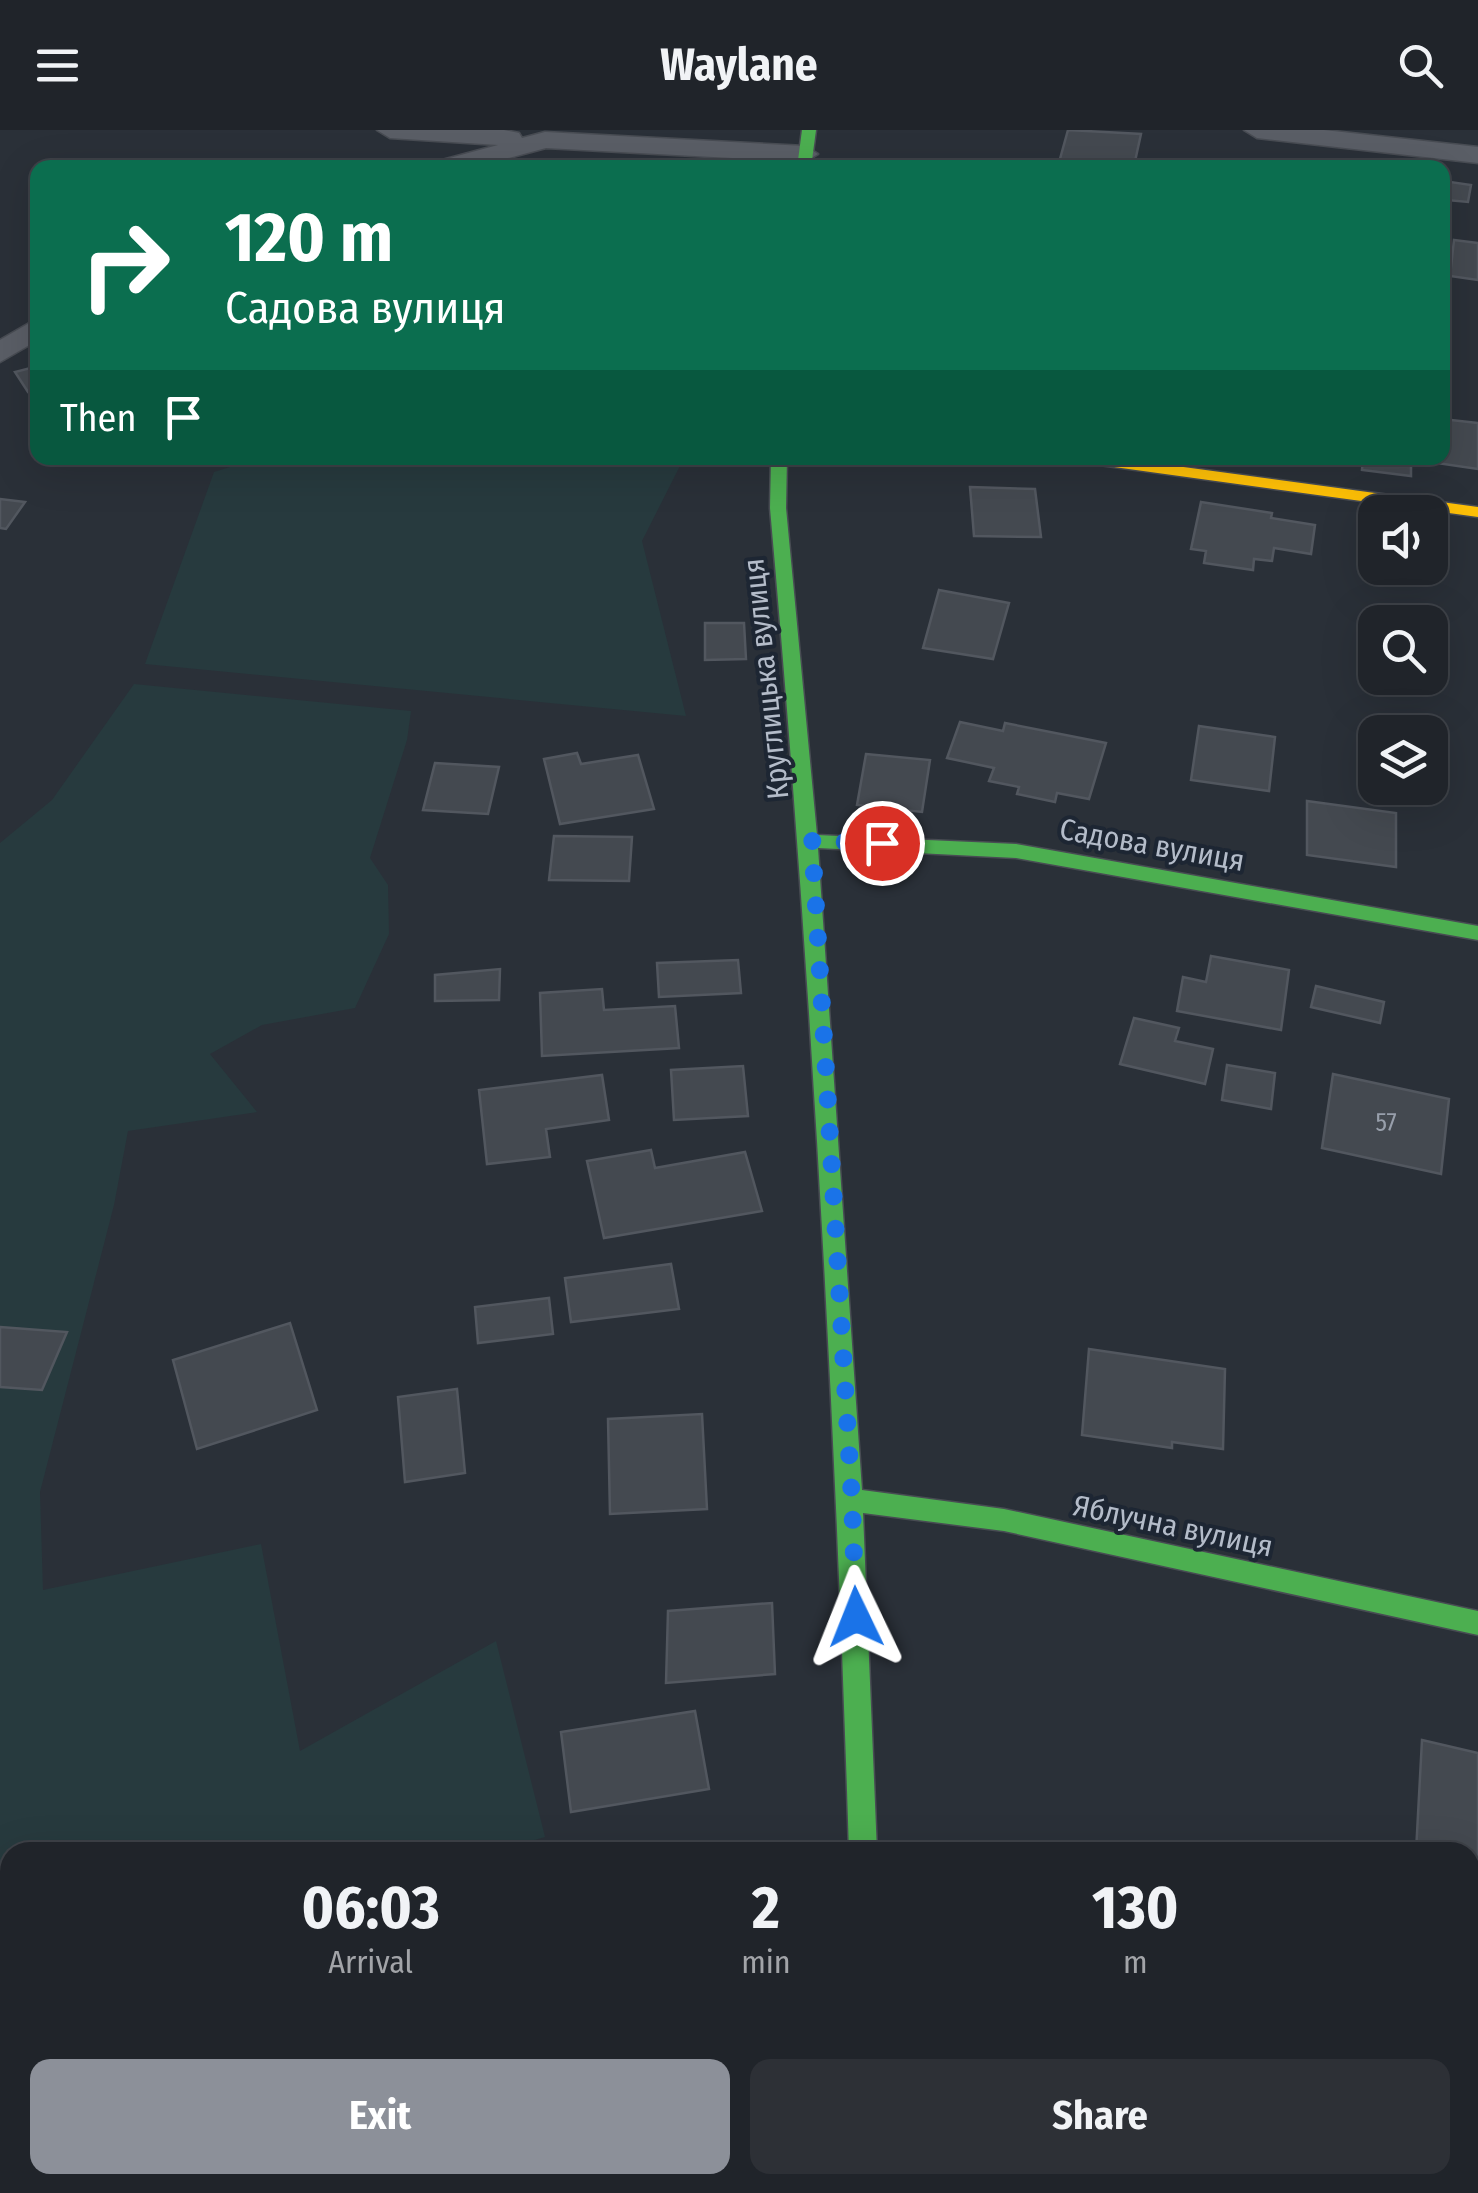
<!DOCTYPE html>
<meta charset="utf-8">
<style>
:root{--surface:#20242a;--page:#2d3036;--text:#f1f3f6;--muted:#a2a4a8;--line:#3d4147;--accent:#8c9099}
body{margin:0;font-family:"Fira Sans Condensed",sans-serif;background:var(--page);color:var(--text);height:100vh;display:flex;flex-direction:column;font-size:38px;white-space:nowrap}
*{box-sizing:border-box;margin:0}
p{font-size:32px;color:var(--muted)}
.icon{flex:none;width:55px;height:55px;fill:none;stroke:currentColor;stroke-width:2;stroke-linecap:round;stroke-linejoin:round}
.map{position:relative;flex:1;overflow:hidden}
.drawer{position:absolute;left:0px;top:1712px;width:1480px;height:352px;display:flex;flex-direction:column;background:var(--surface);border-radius:30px 30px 0 0;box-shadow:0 10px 40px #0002,0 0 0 2px var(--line)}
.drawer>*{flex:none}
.guide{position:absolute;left:30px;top:30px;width:1420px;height:305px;border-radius:20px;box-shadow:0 10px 40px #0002,0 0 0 2px var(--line);background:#0b6e4f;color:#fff;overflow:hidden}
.controls{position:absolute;left:1358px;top:365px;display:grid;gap:20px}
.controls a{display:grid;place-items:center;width:90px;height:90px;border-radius:20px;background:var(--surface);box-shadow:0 10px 40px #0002,0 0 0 2px var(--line);font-size:50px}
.pin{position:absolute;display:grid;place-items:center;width:85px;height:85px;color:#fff;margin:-42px;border:5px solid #fff;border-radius:50%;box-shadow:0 2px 10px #0007}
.me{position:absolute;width:110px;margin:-55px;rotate:358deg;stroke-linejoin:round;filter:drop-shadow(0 0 8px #0008)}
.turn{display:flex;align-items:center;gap:35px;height:210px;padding:0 30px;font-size:45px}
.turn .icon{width:130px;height:130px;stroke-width:2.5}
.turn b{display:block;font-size:70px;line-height:85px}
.then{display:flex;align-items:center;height:95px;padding:0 30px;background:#0003;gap:20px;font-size:38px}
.eta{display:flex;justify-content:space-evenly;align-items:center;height:170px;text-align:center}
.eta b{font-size:60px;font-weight:700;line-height:70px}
.primary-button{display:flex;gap:20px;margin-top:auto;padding:20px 30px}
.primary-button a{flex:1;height:115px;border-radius:20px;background:var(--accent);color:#fff;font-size:40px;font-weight:700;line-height:115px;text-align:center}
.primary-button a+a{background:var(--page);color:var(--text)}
header{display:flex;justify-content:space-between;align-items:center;height:130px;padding:0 30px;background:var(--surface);font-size:45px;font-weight:700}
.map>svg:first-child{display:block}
.green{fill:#273a3e}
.building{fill:#444950;stroke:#52575f;stroke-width:2.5}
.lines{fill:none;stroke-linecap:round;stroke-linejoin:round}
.street-casing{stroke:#484c53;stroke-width:3}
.fast-casing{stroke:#484c53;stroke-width:3}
.slow-casing{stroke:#484c53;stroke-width:3}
.street{fill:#5a5e66;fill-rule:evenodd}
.fast{fill:#4caf50;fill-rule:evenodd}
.slow{fill:#ffc107;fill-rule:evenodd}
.route{stroke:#1a73e8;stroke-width:18;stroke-dasharray:0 32.4}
.labels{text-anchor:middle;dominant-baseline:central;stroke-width:8;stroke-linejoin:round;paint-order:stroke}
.number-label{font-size:25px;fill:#989fab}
.street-label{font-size:30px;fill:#b4bcc9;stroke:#1d2633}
</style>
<header><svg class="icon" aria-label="menu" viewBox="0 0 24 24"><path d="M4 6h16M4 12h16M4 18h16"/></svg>Waylane<svg class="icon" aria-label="search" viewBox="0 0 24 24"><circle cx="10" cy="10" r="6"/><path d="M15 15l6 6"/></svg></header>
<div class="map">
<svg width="1478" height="2063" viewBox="0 0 1478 2063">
<rect width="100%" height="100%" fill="#2a3038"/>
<!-- green -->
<g class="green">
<polygon points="258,328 684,328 642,411 686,586 145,534 214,342"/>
<polygon points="134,554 411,581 407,610 370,728 388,755 389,804 355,878 262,895 210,924 257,982 128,1001 114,1075 40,1362 43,1460 261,1414 300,1621 496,1511 545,1707 493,1722 10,1722 10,2055 326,2055 325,2063 0,2063 0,713 52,670"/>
</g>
<!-- building -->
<g class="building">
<polygon points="1068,0 1141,4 1134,36 1060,29"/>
<polygon points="1442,46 1443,51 1471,55 1468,72 1447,70 1446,81 1442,80"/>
<polygon points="1454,110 1478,113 1478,150 1450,146"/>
<polygon points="38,236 38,259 28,262 15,242"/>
<polygon points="1442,289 1478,293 1478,339 1430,332 1431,328 1442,328"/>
<polygon points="1363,328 1411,328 1411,346 1362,340"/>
<polygon points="970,357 1035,359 1041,407 974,406"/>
<polygon points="0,369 25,372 6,399 0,398"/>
<polygon points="1201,372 1272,383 1271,388 1315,395 1311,424 1274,418 1272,431 1254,429 1253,440 1204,433 1206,421 1191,419"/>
<polygon points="939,460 1009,473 993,529 923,518"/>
<polygon points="705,493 744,493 746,529 705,530"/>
<polygon points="960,592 1003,601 1005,593 1106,613 1089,669 1057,663 1055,672 1017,664 1019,657 989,651 994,638 947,628"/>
<polygon points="1199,596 1275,607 1269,661 1191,650"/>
<polygon points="577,623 581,634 638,625 654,679 560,694 544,629"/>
<polygon points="866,624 930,630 922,682 857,675"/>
<polygon points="435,633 499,637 488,684 423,680"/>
<polygon points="1307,671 1396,683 1396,737 1307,725"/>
<polygon points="554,706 632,707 629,751 549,750"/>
<polygon points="1211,826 1289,840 1281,900 1177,881 1183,847 1206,852"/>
<polygon points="738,830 741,863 659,867 657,833"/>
<polygon points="500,839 499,870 435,871 435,845"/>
<polygon points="1316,856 1384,872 1380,893 1311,877"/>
<polygon points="602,859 604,880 675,876 679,918 542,926 540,863"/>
<polygon points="1134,888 1179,898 1175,911 1213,919 1205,954 1120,934"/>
<polygon points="1227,935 1275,943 1271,979 1222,970"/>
<polygon points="743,936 748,986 674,990 671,940"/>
<polygon points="1333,944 1449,969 1441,1044 1322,1018"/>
<polygon points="602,945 609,990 546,999 550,1027 487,1034 479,960"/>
<polygon points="651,1020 655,1038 745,1022 762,1081 604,1108 587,1031"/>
<polygon points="671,1134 679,1179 571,1192 565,1148"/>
<polygon points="549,1168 553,1204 478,1213 475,1177"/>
<polygon points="290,1193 317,1280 197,1319 173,1230"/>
<polygon points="0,1197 67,1202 42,1260 0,1257"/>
<polygon points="1089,1219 1225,1239 1223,1319 1172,1312 1172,1318 1082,1305"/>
<polygon points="457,1259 465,1343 405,1352 398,1267"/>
<polygon points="702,1284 707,1379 610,1384 608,1289"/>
<polygon points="772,1473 775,1544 666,1553 668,1481"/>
<polygon points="695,1581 709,1659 571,1682 561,1602"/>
<polygon points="1422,1610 1478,1623 1478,1766 1470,1764 1470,1722 1416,1722"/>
<polygon points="1470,1783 1478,1785 1478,1844 1470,1842"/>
</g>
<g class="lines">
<defs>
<g id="street">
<polygon points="377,0 504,0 519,3 522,8 545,2 805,16 818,24 805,32 546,18 471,38 427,38 431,33 498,15 390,8"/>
<polygon points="1244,0 1324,0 1478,17 1478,33 1257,8"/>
<polygon points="38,188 38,210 0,232 0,210"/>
</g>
<g id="fast">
<polygon points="802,0 816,0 811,38 797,38"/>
<path d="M771,328H787L786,378L817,705L1016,714L1478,796V810L1016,728L818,718L862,1360L1004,1379L1478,1481V1505L1004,1401L863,1383L877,1722H849C835,1273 810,825 770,378Z"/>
<rect x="848" y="2055" width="32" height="8"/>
</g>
<polygon id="slow" points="1077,328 1117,328 1478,377 1478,387 1085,333"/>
</defs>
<!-- street casing -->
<use href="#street" class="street-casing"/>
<!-- fast casing -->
<use href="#fast" class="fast-casing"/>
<!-- slow casing -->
<use href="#slow" class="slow-casing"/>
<!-- street -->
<use href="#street" class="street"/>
<!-- fast -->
<use href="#fast" class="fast"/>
<!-- slow -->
<use href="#slow" class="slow"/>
</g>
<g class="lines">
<!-- route -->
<polyline class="route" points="856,1487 852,1370 812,711 882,713"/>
</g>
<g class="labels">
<!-- number labels -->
<g class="number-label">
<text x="1386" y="993">57</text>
</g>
<!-- street labels -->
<g class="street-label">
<text transform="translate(766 549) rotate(-96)">Круглицька вулиця</text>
<text transform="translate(1152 715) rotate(10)">Садова вулиця</text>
<text transform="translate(1173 1396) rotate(12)">Яблучна вулиця</text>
</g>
</g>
</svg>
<div class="controls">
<a><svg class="icon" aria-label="sound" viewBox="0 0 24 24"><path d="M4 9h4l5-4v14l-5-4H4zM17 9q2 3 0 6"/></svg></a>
<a><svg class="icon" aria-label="search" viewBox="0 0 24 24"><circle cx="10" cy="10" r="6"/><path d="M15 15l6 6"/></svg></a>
<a><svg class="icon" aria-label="layers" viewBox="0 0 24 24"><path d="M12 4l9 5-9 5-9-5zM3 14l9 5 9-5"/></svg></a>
</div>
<div class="pin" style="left:882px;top:713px;background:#d93025"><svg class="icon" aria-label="arrive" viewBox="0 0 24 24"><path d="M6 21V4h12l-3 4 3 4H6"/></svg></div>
<svg class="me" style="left:856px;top:1487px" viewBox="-20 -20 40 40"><path d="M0-17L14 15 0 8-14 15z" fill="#1a73e8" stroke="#fff" stroke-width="4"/></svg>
<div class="guide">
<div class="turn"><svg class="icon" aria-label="right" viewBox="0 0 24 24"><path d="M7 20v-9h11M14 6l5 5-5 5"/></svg><div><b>120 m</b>Садова вулиця</div></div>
<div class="then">Then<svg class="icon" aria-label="arrive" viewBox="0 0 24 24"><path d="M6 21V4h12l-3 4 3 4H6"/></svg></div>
</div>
<section class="drawer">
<div class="eta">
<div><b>06:03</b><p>Arrival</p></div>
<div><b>2</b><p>min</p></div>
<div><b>130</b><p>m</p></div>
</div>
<div class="primary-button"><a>Exit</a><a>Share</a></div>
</section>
</div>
